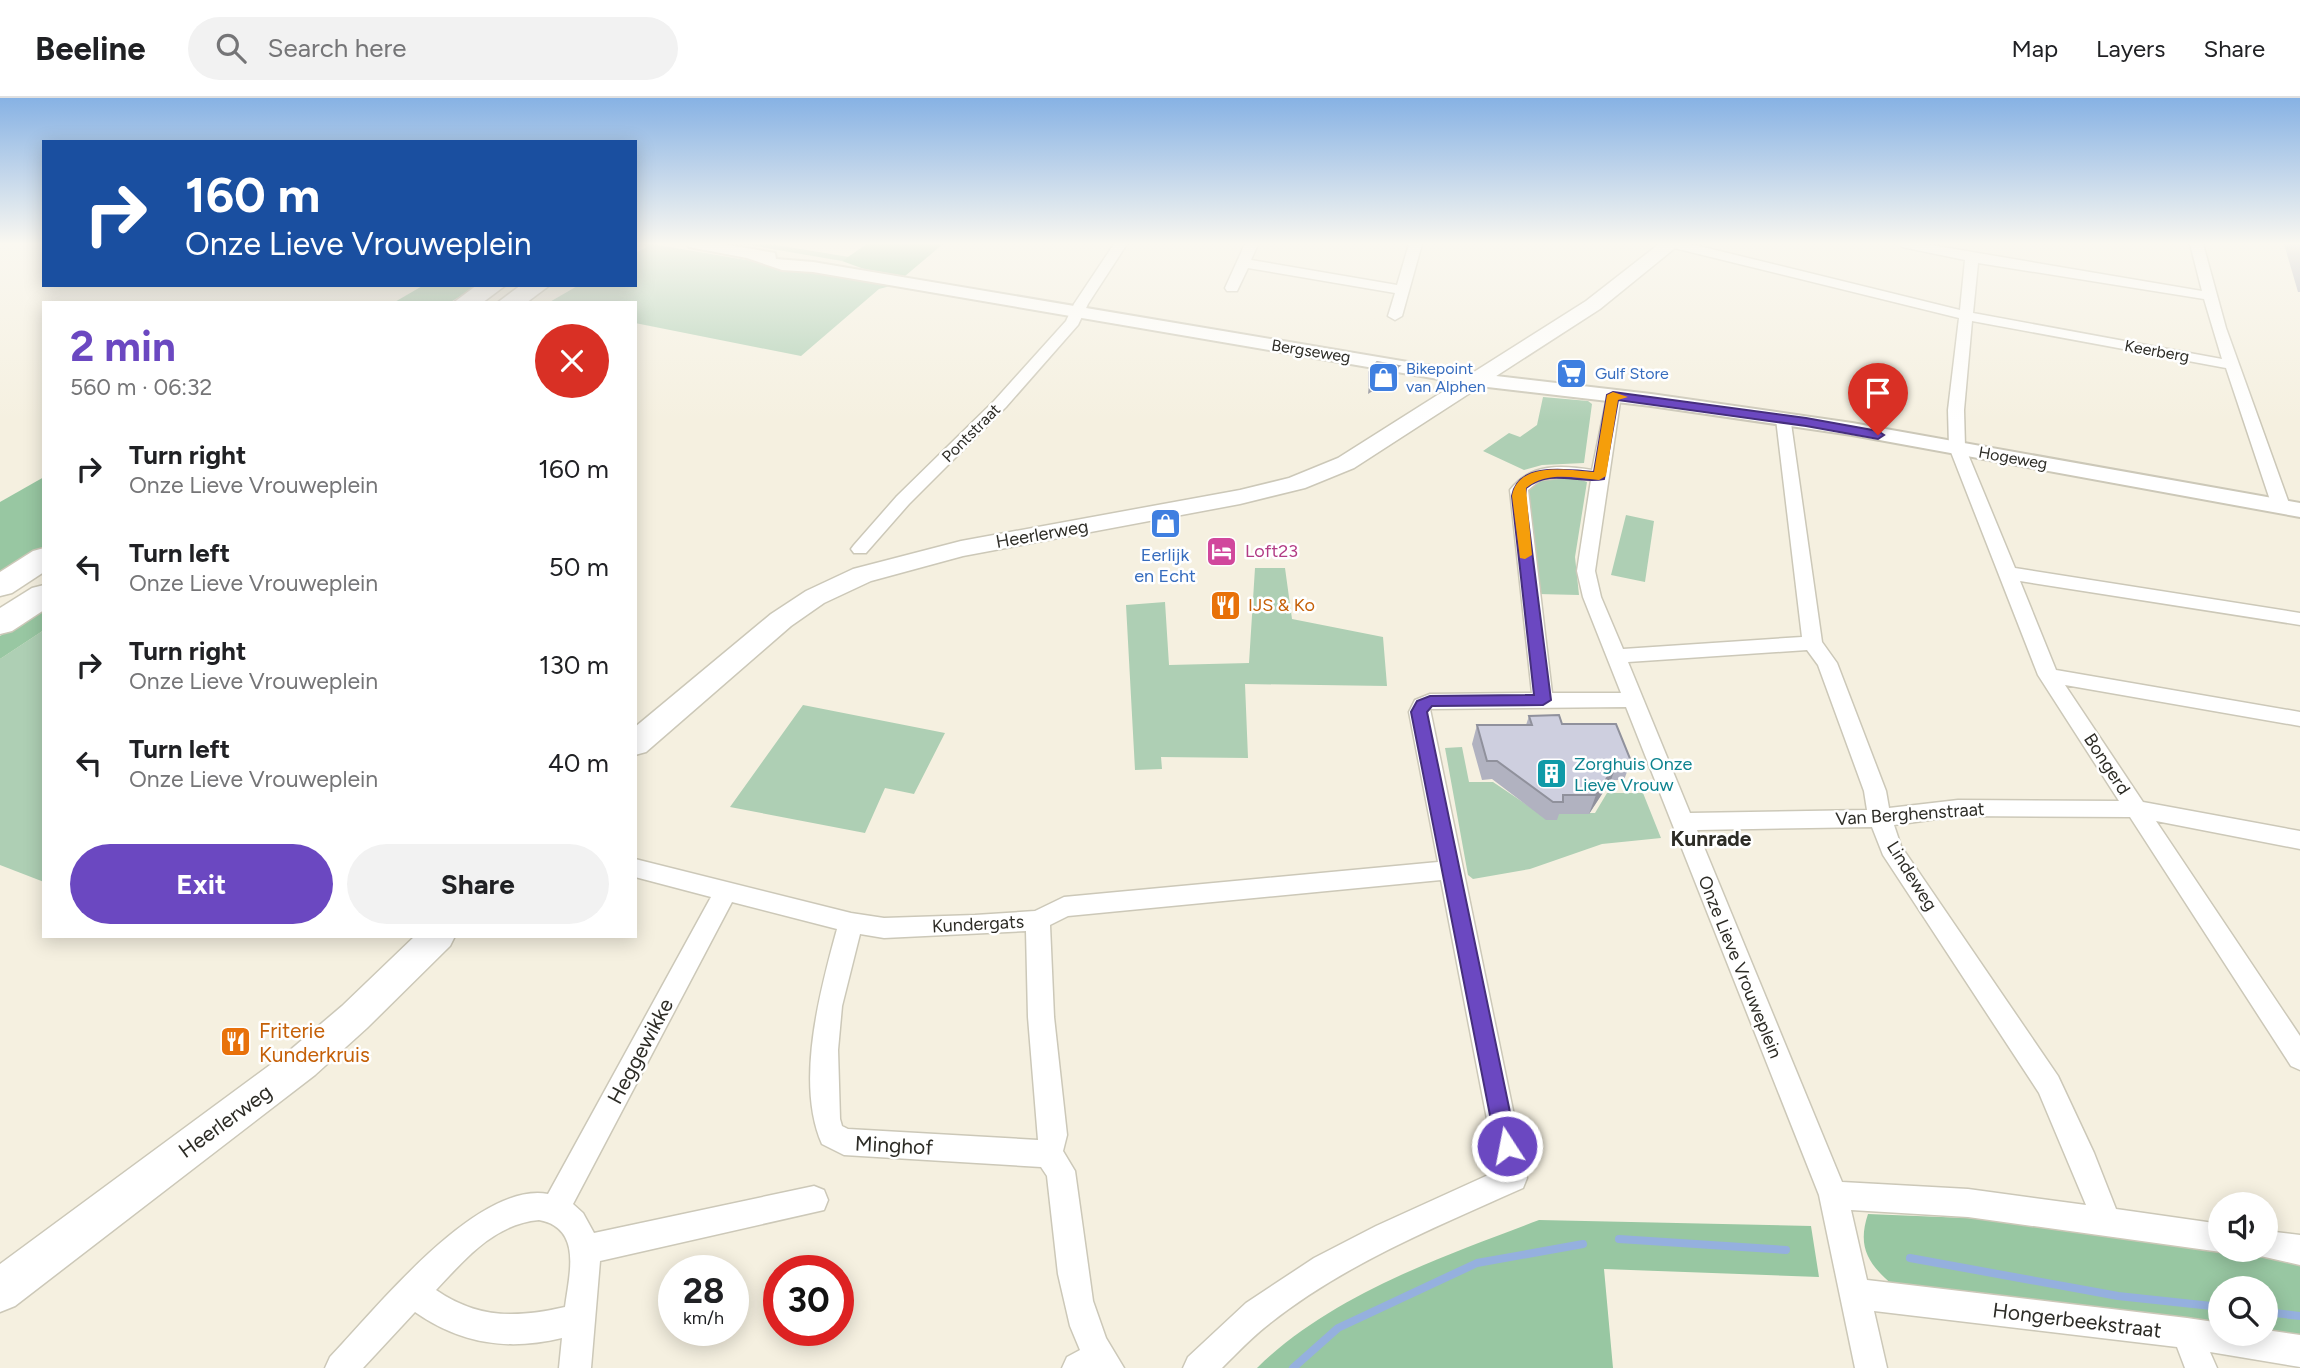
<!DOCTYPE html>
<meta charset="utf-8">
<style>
:root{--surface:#fff;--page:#f2f2f2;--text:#202124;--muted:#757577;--line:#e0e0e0;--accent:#6b48c1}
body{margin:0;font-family:Figtree,sans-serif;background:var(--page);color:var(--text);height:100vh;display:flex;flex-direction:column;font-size:26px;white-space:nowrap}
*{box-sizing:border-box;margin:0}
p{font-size:23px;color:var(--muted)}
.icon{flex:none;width:38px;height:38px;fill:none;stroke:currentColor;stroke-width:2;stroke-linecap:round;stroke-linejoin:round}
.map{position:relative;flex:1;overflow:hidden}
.sheet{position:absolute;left:42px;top:203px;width:595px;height:637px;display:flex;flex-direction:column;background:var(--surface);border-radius:0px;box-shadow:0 4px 18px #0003}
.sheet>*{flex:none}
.top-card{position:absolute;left:42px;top:42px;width:595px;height:147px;border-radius:0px;box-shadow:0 4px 18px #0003;background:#1a4fa0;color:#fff;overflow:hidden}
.fabs{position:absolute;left:2208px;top:1094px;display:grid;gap:14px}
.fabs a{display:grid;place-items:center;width:70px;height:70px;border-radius:50%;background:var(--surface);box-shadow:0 4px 18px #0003;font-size:35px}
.speed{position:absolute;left:658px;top:1157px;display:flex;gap:14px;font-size:35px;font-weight:700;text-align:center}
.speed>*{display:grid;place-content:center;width:91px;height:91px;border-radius:50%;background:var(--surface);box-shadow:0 4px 18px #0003;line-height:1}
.speed small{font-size:18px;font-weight:400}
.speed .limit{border:10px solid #d22;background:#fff;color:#111}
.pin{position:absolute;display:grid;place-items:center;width:60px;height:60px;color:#fff;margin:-72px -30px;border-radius:50% 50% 50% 0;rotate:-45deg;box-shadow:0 0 7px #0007}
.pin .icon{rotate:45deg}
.me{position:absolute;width:77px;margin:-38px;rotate:349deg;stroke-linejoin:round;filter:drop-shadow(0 0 5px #0008)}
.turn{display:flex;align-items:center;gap:24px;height:147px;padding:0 28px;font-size:32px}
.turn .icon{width:91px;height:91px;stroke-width:2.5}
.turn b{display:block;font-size:49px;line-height:60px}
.round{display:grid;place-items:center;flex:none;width:74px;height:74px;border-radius:37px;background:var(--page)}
.overview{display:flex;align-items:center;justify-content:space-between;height:119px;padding:0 28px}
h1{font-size:42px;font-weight:700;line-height:52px;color:var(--accent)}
.action{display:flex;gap:14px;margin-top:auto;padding:14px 28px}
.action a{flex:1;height:80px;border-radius:42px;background:var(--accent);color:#fff;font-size:28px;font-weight:700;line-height:80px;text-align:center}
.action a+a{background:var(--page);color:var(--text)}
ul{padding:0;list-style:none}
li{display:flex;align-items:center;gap:21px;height:98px;padding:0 28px}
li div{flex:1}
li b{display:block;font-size:26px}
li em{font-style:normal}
header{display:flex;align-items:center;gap:42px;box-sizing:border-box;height:98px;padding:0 35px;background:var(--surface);border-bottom:2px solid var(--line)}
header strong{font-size:33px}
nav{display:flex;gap:38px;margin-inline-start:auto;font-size:24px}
.search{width:490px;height:63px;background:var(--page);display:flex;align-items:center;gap:18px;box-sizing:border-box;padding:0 24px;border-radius:38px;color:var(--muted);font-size:26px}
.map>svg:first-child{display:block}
.green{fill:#aecfb4}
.forest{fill:#98c7a2}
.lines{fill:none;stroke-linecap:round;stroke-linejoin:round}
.stream{stroke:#95b0de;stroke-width:8}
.minor-casing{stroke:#ccc8b8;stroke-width:3}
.tertiary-casing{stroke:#ccc8b8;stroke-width:4}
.secondary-casing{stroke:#ccc8b8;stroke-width:3}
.motorway-casing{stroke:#ccc8b8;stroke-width:3}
.minor{fill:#fff;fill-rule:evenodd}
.tertiary{fill:#fff;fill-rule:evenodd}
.secondary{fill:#fff;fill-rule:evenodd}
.motorway{fill:#fff;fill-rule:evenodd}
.wall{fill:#b1b2c0}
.shaded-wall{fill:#90919c}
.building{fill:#cecfdf;stroke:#90919c;stroke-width:2}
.route{fill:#6b48c1;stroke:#462f7d;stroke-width:2}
.slow{fill:#f59e0b}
.labels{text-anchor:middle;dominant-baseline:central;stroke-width:5;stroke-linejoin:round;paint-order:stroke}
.far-street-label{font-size:16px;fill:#2d2c26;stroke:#fff}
.far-shop-label{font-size:16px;fill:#366cbe;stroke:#fff;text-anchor:start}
.street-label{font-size:18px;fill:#2d2c26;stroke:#fff}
.hotel-label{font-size:18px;fill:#b23c85;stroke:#fff;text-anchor:start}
.shop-label{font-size:18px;fill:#366cbe;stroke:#fff}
.food-label{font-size:18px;fill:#c56008;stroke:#fff;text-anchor:start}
.culture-label{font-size:18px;fill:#0d838f;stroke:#fff;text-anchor:start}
.quarter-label{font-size:21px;font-weight:bold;fill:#2d2c26;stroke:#fff}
.near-food-label{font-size:21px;fill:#c56008;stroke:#fff;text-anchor:start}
.near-street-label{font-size:21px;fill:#2d2c26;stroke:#fff}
</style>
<header>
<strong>Beeline</strong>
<div class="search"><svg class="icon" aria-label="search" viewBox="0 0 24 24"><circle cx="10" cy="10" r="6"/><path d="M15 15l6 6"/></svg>Search here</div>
<nav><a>Map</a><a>Layers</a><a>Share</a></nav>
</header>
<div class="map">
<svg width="2300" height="1270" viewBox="0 0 2300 1270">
<rect width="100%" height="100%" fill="#f5f0e0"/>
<!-- green -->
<g class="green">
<polygon points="643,146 652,146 894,187 879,191 801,258 635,225 635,205 548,205 579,187 635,187 635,155 647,149"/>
<polygon points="743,146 770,146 849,159 842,163"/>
<polygon points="1543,299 1588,303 1592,306 1584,365 1542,367 1524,372 1483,353 1509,335 1520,339 1537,327"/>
<polygon points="1570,378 1587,384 1575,459 1579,497 1538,496 1526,395 1534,384"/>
<polygon points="1626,417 1654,423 1645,484 1611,477"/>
<polygon points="1255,470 1285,470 1292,521 1383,539 1387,588 1245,586 1248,660 1161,659 1162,671 1135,672 1126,507 1165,504 1169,567 1249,565"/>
<polygon points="44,532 44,784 0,767 0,561"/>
<polygon points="803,607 945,635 914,696 885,690 865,735 730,709"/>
<polygon points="1462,649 1469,684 1493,684 1539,715 1595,715 1607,695 1643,695 1661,740 1602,746 1530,771 1473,781 1468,777 1445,650"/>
</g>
<!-- forest -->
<g class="forest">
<polygon points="867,146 943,146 905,178 864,171 842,163"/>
<polygon points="424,187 479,187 449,205 393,205"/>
<polygon points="44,379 44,450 0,476 0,404"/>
<polygon points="44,510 44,532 0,561 0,538"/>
<path d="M1868,1116L1990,1121L2300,1165V1238L2266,1233V1190H2221V1228L1893,1187C1868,1166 1857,1149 1868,1116Z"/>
<path d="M1539,1122L1811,1128L1819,1179L1604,1171L1613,1270H1257C1331,1197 1444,1158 1539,1122Z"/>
</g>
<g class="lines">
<!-- stream -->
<g class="stream">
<polyline points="1619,1141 1786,1152"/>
<polyline points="1910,1160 2118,1198 2221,1209"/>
<polyline points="2266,1214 2300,1218"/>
<polyline points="1293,1270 1338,1230 1477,1165 1583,1146"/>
</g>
<defs>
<g id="minor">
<polygon points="1114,146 1127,146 1088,206 1078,227 1006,309 909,406 866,455 854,455 851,451 854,447 897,398 994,303 1066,223 1074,206"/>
<polygon points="1245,146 1258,146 1251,162 1397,187 1409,146 1422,146 1402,218 1395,222 1388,218 1395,195 1248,170 1237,193 1227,193 1225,190"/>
<path d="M1669,146H1691L1960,212L1965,162L1902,149L1901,146H1925L2202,193L2190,146H2203L2226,230L2290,408L2287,412L2281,413L2272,408L2226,270L1972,223L1964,312L1965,349L2015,470L2300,515V527L2020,483L2056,572L2300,614V628L2065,587L2143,704L2300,733V751L2156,723L2300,938V972L2291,968L2130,719L1958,718L1894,727L1901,748L2058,978L2094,1055L2116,1111L2221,1126V1152H2228L2221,1154L1968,1119L1851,1112L1867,1182L2187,1220L2221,1225V1236H2266V1232L2300,1237V1269L2210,1254L2217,1270H2185L2177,1249L1874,1213L1887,1270H1855L1819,1097L1626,609L1430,611L1527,1080L1523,1090C1436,1129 1344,1166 1269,1226C1252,1239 1237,1255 1222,1270H1183L1188,1259L1246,1205L1314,1160L1376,1128L1497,1073L1441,782L1068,818L1050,827L1054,919L1067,1037L1063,1053L1075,1073L1093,1203L1106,1240L1124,1270H1062L1067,1259L1080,1252L1070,1228L1058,1176L1047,1078L1041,1069L844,1057L822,1046C795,985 820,893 837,831L732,804L573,1106L583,1115L594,1135L814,1088L824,1092L828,1102L824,1112L600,1163L591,1270H559L562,1240C508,1253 461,1246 415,1214L363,1270H325L330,1259C376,1211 477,1083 548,1096L711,799L635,779V761L851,815L884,820L975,817L1035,813L1064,799L1438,764L1409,614L1415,602L1430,596L1532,595L1510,392C1530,365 1562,367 1592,372L1608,294H1618L1621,297L1595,473L1601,499L1623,551L1802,539L1776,321L1784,316L1790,318L1822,544L1837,565L1886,693L1889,710L1958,702L2119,703L2038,577L1949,349L1948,312L1959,220L1670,149ZM1978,165L2204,201L2222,261L1973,215ZM1567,379L1591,382L1577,473L1583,499L1621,595H1552L1528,392L1540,382ZM1807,552L1818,567L1864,693L1867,712L1690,715L1628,564ZM1872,729L1883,757L2039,995L2086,1107L1968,1091L1842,1084L1697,732ZM1026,833L1028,919L1038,1042L848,1031L842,1028L840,1021L838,952L842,908L860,836L884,840ZM539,1122C583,1130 569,1177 565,1209C517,1220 478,1221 436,1192C465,1161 494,1126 539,1122Z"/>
<polygon points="2266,1133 2300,1137 2300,1167 2256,1157 2253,1152 2266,1152"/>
</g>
<polygon id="tertiary" points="687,146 723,146 775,155 776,161 813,164 1479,276 1651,296 1852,325 2300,405 2300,419 1852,337 1651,308 1479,288 813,174 782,172 747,160 689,149"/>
<g id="secondary">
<polygon points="1659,146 1680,146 1600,211 1354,370 1305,390 1240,406 963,458 871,483 824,505 791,528 646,654 635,657 635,629 771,516 806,493 853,471 961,443 1240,392 1289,380 1338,360 1586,203"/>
<polygon points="415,838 455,838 450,848 367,930 315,977 15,1208 0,1214 0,1166 289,953 342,908"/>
</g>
<g id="motorway">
<polygon points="477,187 506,187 482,205 453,205"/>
<polygon points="521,187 550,187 526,205 497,205"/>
<polygon points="44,450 44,474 12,495 0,498 0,474 33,453"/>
<polygon points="44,487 44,512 12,533 0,536 0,510 32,490"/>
</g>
</defs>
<!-- minor casing -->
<use href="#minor" class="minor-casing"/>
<!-- tertiary casing -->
<use href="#tertiary" class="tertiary-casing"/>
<!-- secondary casing -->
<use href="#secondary" class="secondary-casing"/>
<!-- motorway casing -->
<use href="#motorway" class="motorway-casing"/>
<!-- minor -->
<use href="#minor" class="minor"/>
<!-- tertiary -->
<use href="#tertiary" class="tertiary"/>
<!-- secondary -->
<use href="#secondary" class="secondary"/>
<!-- motorway -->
<use href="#motorway" class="motorway"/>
</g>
<!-- wall -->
<g class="wall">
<polygon points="2284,146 2300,146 2300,194 2298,194"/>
<polygon points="1529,618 1562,626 1631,663 1624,682 1611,682 1589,716 1559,716 1557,722 1546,722 1492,681 1482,682 1472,646 1477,627 1526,627"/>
</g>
<!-- shaded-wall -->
<g class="shaded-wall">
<polygon points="1399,268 1397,277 1368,296 1369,287"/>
<polygon points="1618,663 1611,682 1589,716 1596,697"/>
</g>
<!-- building -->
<g class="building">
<polygon points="1377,264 1399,268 1369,287 1369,274"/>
<polygon points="1559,617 1562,626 1616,626 1631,663 1618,663 1596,697 1563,697 1563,704 1553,704 1497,663 1487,663 1477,627 1532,627 1529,618"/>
</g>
<!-- sky -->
<linearGradient id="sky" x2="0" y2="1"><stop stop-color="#87b2e4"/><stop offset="0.45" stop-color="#faf8f1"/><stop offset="1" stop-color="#faf8f1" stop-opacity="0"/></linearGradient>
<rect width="2300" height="324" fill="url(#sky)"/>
<!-- route -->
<path class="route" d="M1613,294L1806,320L1878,333L1884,337L1878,341L1806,328L1618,302L1604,381C1576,386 1551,370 1526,390L1525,398L1551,602L1543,607L1432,608L1427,614L1517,1048L1514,1055L1507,1058L1499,1055L1496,1048L1411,614L1417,603L1430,598L1534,597L1512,398C1518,363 1568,372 1594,374L1607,297Z"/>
<!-- slow -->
<path class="slow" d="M1613,294L1628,299L1618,302L1606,378L1599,382C1574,380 1547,373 1526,390L1532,457L1525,461L1520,460L1512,398C1518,363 1568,372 1594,374L1607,297Z"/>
<!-- icons -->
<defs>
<symbol id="supermarket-square" viewBox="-11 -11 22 22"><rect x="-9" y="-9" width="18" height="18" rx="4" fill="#3f7fe0" stroke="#fff"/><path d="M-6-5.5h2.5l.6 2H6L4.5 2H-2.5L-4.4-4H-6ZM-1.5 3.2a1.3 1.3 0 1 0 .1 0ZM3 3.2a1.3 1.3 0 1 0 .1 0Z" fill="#fff"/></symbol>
<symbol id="shop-square" viewBox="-11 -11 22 22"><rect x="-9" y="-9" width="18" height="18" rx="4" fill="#3f7fe0" stroke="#fff"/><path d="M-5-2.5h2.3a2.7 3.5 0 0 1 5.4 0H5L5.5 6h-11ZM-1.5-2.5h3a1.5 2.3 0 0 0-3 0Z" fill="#fff"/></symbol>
<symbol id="hotel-square" viewBox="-11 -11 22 22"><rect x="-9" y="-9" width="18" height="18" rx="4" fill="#d1479c" stroke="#fff"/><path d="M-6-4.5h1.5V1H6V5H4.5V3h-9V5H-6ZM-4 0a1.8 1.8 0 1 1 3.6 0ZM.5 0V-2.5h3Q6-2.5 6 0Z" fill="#fff"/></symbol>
<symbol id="restaurant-square" viewBox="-11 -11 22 22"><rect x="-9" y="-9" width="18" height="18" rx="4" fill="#e8710a" stroke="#fff"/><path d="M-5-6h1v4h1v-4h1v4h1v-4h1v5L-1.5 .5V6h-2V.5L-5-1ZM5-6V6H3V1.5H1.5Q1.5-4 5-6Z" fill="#fff"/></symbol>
<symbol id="building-square" viewBox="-11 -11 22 22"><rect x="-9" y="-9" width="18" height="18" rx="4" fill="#0f9aa8" stroke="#fff"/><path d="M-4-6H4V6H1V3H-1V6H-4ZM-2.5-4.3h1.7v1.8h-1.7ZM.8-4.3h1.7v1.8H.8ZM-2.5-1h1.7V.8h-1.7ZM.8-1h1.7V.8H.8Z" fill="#fff"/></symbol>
</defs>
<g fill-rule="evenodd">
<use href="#supermarket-square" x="1554" y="258" width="35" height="35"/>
<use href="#shop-square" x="1366" y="262" width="35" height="35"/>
<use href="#shop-square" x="1148" y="408" width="35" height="35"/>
<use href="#hotel-square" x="1204" y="436" width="35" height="35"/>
<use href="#restaurant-square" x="1208" y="490" width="35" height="35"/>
<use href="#building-square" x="1534" y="658" width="35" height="35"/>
<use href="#restaurant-square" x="218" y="926" width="35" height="35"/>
</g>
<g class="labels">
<!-- far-street labels -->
<g class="far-street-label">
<text transform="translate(1311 253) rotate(9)">Bergseweg</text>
<text transform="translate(2157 253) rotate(10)">Keerberg</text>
<text transform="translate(971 335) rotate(-45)">Pontstraat</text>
<text transform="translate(2013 360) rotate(10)">Hogeweg</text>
</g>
<!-- far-shop labels -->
<g class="far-shop-label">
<text x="1406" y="270">Bikepoint<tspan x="1406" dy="18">van Alphen</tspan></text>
<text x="1595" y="275">Gulf Store</text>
</g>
<!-- street labels -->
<g class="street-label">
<text transform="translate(1042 436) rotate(-10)">Heerlerweg</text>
<text transform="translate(2107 666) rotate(57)">Bongerd</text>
<text transform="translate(1910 716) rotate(-4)">Van Berghenstraat</text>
<text transform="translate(1912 778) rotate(58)">Lindeweg</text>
<text transform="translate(978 826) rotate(-3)">Kundergats</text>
<text transform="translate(1740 869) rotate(68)">Onze Lieve Vrouweplein</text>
</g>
<!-- hotel labels -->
<g class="hotel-label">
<text x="1245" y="453">Loft23</text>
</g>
<!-- shop labels -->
<g class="shop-label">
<text x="1165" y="457">Eerlijk<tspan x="1165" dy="21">en Echt</tspan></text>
</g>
<!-- food labels -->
<g class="food-label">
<text x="1248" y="507">IJS &amp; Ko</text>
</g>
<!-- culture labels -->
<g class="culture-label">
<text x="1574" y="666">Zorghuis Onze<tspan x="1574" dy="21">Lieve Vrouw</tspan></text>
</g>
<!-- quarter labels -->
<g class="quarter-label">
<text x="1711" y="740">Kunrade</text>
</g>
<!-- near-food labels -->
<g class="near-food-label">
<text x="259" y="932">Friterie<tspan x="259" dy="24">Kunderkruis</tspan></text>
</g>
<!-- near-street labels -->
<g class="near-street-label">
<text transform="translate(640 953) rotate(-62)">Heggewikke</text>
<text transform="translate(225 1023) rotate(-36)">Heerlerweg</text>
<text transform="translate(894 1047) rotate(3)">Minghof</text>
<text transform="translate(2077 1222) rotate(7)">Hongerbeekstraat</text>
</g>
</g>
</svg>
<div class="fabs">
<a><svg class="icon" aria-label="sound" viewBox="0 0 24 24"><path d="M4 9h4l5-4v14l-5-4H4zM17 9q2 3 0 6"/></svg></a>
<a><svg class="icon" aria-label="search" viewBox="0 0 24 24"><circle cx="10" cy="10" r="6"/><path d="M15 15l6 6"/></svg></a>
</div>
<div class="speed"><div>28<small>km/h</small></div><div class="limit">30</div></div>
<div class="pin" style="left:1878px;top:337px;background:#d93025"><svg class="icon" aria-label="arrive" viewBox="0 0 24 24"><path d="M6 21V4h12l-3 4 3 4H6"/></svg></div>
<svg class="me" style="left:1507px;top:1048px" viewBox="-20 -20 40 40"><circle r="17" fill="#6b48c1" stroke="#fff" stroke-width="3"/><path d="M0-11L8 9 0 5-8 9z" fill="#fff"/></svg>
<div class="top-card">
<div class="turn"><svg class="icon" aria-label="right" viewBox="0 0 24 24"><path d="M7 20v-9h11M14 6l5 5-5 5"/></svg><div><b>160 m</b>Onze Lieve Vrouweplein</div></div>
</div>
<section class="sheet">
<div class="overview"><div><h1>2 min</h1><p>560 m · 06:32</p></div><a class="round" style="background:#d93025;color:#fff"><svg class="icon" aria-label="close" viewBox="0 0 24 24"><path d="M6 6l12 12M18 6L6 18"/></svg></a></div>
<ul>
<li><svg class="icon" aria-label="right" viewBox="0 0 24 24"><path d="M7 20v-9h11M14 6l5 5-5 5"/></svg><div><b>Turn right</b><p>Onze Lieve Vrouweplein</p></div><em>160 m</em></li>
<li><svg class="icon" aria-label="left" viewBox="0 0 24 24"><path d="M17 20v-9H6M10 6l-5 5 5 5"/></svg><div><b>Turn left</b><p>Onze Lieve Vrouweplein</p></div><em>50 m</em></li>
<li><svg class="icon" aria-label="right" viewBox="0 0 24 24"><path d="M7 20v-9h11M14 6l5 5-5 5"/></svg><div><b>Turn right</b><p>Onze Lieve Vrouweplein</p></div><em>130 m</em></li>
<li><svg class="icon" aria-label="left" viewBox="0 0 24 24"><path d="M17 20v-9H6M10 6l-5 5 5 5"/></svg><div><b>Turn left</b><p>Onze Lieve Vrouweplein</p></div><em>40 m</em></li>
</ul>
<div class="action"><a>Exit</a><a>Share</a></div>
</section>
</div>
